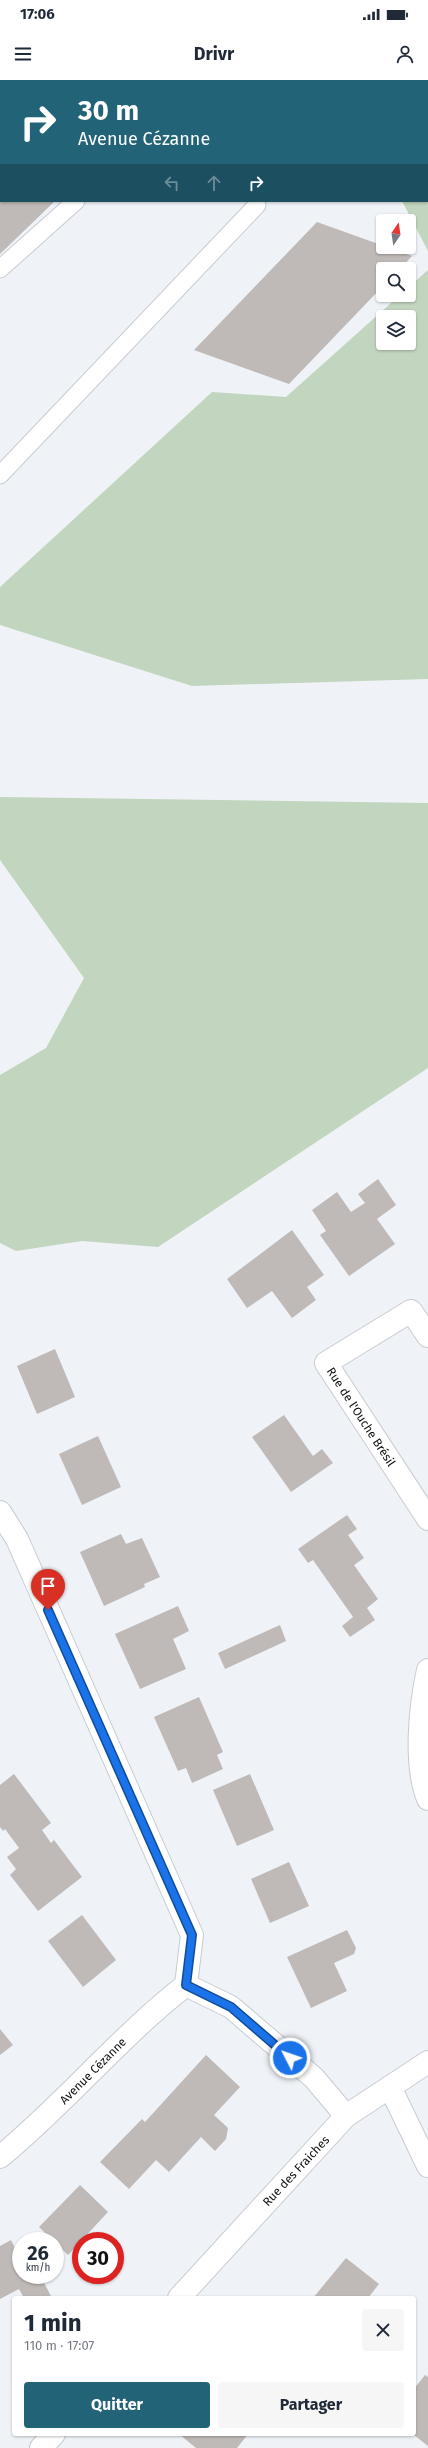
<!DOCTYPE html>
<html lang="fr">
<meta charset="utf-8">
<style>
:root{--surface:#fff;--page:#f6f6f7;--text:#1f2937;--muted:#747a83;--accent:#236378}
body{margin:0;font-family:"Fira Sans",sans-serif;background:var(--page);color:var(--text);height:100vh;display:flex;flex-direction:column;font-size:15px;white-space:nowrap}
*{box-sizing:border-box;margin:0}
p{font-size:13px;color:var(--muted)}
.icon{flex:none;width:22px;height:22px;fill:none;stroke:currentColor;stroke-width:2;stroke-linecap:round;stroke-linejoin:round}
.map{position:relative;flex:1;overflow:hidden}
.sheet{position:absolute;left:12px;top:2216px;width:404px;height:140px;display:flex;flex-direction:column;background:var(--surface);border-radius:4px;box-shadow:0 1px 3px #0004}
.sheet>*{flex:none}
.hud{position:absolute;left:0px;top:0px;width:428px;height:122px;box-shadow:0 1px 3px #0004;background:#236378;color:#fff;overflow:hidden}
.needle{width:26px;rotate:13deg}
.controls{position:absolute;left:376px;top:134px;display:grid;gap:8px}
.controls a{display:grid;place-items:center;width:40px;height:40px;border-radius:4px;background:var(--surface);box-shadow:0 1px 3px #0004;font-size:20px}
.speed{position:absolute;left:12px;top:2152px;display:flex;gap:8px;font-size:20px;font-weight:700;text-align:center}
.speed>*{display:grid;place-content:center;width:52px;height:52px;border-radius:50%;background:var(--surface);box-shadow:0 1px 3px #0004;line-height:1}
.speed small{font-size:10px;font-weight:400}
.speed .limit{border:6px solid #d22;background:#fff;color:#111}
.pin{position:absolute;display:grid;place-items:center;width:34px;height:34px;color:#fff;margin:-41px -17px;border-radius:50% 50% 50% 0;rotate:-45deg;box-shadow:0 0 4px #0007}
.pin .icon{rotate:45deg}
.me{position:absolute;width:44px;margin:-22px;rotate:311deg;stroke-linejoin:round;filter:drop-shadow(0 0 3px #0008)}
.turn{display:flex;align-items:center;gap:14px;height:84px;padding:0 12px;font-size:18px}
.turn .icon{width:52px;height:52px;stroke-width:2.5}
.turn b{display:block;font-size:28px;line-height:34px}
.lanes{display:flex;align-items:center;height:38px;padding:0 12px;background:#0003;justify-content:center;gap:20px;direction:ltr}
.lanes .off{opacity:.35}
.round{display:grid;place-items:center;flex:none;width:42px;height:42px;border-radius:4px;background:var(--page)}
.overview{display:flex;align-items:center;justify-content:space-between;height:68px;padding:0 12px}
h1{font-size:24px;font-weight:700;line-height:30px}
.action{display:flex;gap:8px;margin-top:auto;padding:8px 12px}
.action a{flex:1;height:46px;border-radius:4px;background:var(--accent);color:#fff;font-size:16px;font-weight:700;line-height:46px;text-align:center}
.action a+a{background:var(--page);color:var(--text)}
.status{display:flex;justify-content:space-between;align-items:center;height:28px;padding:0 20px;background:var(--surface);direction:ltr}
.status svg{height:11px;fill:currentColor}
header{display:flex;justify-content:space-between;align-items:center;height:52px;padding:0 12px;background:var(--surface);font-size:18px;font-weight:700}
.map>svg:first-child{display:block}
.green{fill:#c2d5be;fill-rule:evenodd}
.building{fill:#bfb9b7}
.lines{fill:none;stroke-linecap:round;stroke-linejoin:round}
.lane-casing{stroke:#c8cbd0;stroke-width:19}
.street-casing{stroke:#c8cbd0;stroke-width:24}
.lane{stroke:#fff;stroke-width:17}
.street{stroke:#fff;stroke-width:22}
.route-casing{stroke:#114b97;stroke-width:10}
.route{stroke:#1a73e8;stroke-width:7}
.labels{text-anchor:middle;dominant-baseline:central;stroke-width:3.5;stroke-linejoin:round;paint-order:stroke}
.street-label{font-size:12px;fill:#0d0e0f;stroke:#fff}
</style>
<div class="status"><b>17:06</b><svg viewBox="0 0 49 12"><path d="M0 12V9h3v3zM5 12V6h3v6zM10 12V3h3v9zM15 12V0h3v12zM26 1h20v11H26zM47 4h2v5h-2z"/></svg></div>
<header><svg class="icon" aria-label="menu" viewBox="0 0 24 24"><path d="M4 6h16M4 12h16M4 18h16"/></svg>Drivr<svg class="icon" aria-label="person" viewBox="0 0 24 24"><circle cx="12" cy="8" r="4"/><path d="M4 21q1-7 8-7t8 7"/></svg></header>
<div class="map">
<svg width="428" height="2368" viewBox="0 0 428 2368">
<rect width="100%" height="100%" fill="#eff3f8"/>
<!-- green -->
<g class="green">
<polygon points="427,75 428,75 428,171 402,121 427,121"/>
<path d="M428,190V599L192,606L0,545V507L212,312L286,317L400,215H409V207ZM383,237H409V263H383Z"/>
<polygon points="0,717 428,723 428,988 158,1167 82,1161 16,1171 0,1163 0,995 46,968 84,898 0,780"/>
</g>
<!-- building -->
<g class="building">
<polygon points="0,121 55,121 0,174"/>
<polygon points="317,142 412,176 400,189 383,189 383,206 289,304 194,270"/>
<polygon points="378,1099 396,1125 377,1139 395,1164 349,1196 320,1155 326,1151 312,1130 337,1112 351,1132 365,1123 358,1114"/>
<polygon points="292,1150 324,1195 307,1207 316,1220 292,1238 272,1211 247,1228 227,1199"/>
<polygon points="55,1269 75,1317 37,1334 17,1286"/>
<polygon points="284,1335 313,1376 322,1369 333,1383 291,1412 252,1357"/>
<polygon points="98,1356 121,1407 82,1425 59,1374"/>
<polygon points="347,1435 357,1449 348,1455 364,1478 354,1485 378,1519 367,1528 375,1540 350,1557 342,1546 353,1537 313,1480 308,1483 298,1469"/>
<polygon points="121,1454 126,1464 142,1458 160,1497 144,1504 145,1507 104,1526 80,1472"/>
<polygon points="178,1526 189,1551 173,1559 186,1589 140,1609 115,1554"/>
<polygon points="280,1545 286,1561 225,1589 218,1573"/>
<polygon points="199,1617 223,1672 217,1675 223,1689 192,1703 186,1688 178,1691 154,1637"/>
<polygon points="14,1694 51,1743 42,1750 51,1763 54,1760 82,1797 38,1831 10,1795 16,1789 7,1777 19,1768 5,1749 3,1751 0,1747 0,1705"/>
<polygon points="250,1694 274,1750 237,1766 213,1710"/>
<polygon points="289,1782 309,1826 270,1843 251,1799"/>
<polygon points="82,1835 116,1880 83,1907 48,1861"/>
<polygon points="347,1850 356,1868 354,1874 334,1883 347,1911 311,1928 287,1877"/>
<polygon points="0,1949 13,1965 0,1975"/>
<polygon points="206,1975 240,2007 214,2035 228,2048 226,2059 215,2071 201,2057 169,2092 156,2080 129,2109 100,2082 142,2039 145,2042"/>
<polygon points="80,2105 108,2132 68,2175 39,2147"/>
<polygon points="11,2160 21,2180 21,2195 45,2195 41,2197 52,2218 24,2218 19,2209 0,2219 0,2166"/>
<polygon points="346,2178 379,2204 368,2218 313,2218"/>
<polygon points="425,2295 428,2297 428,2366 414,2355 414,2309"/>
<polygon points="179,2354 248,2354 237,2368 196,2368"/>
</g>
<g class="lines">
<defs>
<g id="lane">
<polyline points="0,189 76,121"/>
<polyline points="0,395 257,125"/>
</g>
<g id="street">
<polyline points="428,1256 411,1231 326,1283 428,1439"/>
<path d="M0,1432L17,1459L192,1855L186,1905C119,1957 66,2023 0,2077"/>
<path d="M428,1590C420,1626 414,1684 428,1719"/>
<polyline points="186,1905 231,1927 314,1998 346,2036"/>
<polyline points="390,2007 428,2086"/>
<polyline points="179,2218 346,2036 428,1982"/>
<polyline points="41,2368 54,2354"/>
</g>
</defs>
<!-- lane casing -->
<use href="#lane" class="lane-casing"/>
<!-- street casing -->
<use href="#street" class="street-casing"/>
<!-- lane -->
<use href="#lane" class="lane"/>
<!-- street -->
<use href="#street" class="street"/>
</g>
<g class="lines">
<defs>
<polyline id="route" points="48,1530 192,1855 186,1905 231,1927 290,1978"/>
</defs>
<!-- route casing -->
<use href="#route" class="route-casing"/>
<!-- route -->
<use href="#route" class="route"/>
</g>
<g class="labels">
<!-- street labels -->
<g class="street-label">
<text transform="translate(361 1337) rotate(57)">Rue de l'Ouche Brésil</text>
<text transform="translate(93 1991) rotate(-45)">Avenue Cézanne</text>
<text transform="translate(296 2091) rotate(-47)">Rue des Fraiches</text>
</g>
</g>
</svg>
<div class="controls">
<a><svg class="needle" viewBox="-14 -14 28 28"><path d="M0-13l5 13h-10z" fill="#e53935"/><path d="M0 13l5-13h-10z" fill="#747a83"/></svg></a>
<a><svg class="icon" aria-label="search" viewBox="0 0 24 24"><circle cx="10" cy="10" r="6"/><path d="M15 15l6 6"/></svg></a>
<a><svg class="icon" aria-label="layers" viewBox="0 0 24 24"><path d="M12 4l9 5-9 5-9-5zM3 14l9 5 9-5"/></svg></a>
</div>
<div class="speed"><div>26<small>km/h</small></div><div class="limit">30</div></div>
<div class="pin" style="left:48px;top:1530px;background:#d93025"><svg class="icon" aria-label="arrive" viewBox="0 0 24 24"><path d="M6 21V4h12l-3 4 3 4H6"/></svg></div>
<svg class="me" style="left:290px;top:1978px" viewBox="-20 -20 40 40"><circle r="17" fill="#1a73e8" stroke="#fff" stroke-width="3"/><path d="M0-11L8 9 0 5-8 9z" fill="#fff"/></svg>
<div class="hud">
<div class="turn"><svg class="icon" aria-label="right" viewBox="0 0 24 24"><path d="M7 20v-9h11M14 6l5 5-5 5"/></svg><div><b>30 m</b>Avenue Cézanne</div></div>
<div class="lanes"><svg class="icon off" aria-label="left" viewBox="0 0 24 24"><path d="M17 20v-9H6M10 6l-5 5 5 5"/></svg><svg class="icon off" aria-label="ahead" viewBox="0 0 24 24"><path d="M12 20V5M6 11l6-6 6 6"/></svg><svg class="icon" aria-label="right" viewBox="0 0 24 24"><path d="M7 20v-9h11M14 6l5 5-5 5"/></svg></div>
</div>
<section class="sheet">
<div class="overview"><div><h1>1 min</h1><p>110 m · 17:07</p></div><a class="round"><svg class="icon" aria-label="close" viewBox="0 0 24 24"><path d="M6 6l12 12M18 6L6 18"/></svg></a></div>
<div class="action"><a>Quitter</a><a>Partager</a></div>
</section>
</div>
